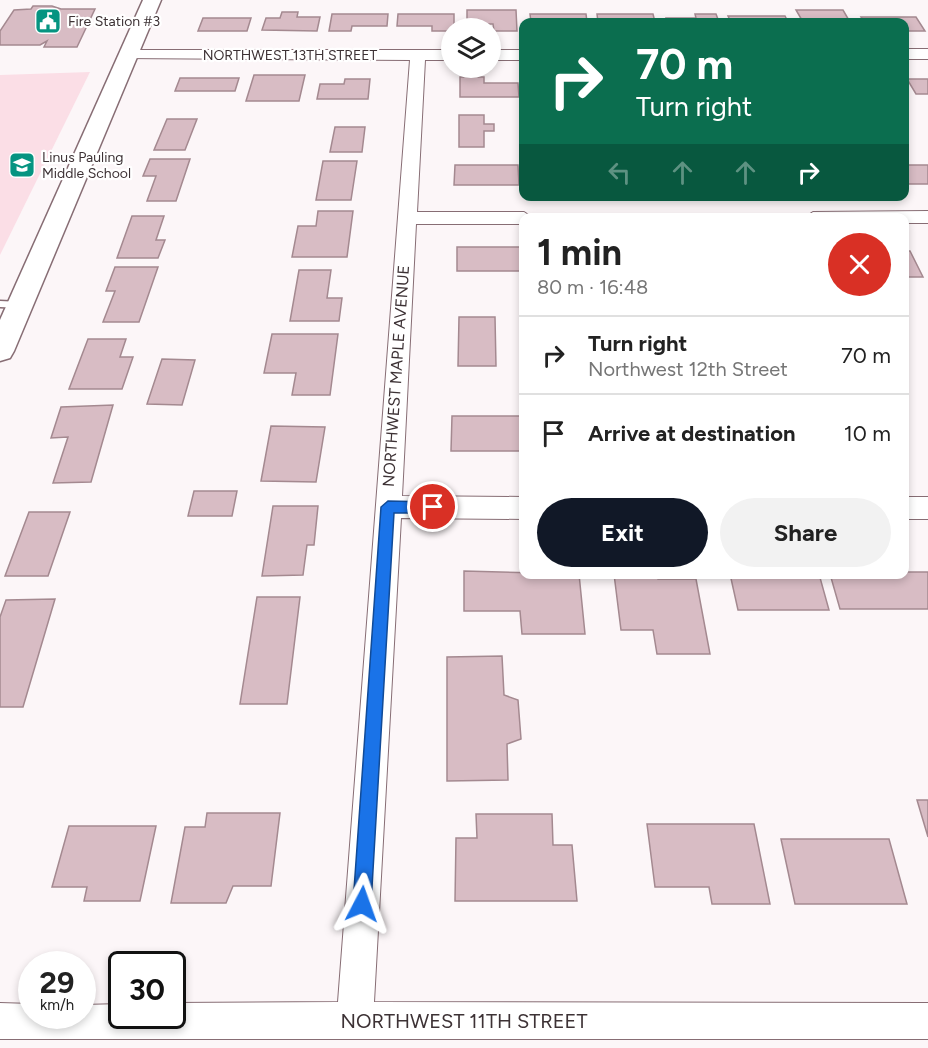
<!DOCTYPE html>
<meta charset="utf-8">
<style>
:root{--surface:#fff;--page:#f2f2f2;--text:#222;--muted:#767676;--line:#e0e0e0;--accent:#111827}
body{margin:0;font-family:Figtree,sans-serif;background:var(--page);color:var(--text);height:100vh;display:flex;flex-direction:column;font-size:22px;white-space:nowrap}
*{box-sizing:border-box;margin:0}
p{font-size:20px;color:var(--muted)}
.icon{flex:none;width:33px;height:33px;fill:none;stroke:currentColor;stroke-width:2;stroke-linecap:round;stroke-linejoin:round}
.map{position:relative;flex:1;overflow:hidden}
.drawer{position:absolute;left:519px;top:213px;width:390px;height:366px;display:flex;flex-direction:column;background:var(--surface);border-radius:12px;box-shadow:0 3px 9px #0003}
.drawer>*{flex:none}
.banner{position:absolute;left:519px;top:18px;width:390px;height:183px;border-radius:12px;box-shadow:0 3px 9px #0003;background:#0b6e4f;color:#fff;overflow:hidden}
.buttons{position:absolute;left:441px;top:18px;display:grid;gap:12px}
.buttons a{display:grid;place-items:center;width:60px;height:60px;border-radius:50%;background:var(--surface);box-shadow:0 3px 9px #0003;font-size:30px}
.speed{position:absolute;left:18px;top:951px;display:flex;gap:12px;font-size:30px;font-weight:700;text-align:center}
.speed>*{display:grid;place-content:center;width:78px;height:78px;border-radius:50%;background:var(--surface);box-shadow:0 3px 9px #0003;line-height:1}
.speed small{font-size:15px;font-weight:400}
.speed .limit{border:3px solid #111;border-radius:9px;background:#fff;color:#111}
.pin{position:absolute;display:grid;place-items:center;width:51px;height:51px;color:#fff;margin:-26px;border:3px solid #fff;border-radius:50%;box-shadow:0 2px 6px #0007}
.me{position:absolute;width:66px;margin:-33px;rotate:4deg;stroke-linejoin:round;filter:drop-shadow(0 0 4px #0008)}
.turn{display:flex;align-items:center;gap:21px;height:126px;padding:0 18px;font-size:27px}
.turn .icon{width:78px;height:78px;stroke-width:2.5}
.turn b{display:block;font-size:42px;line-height:51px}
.lanes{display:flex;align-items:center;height:57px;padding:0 18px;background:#0003;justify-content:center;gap:30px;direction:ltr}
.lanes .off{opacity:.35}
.round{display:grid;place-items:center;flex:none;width:63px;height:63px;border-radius:32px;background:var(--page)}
.overview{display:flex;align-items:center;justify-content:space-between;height:102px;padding:0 18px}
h1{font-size:36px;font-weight:700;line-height:45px}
.primary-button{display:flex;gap:12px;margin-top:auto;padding:12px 18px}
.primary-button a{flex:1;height:69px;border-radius:36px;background:var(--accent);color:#fff;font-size:24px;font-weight:700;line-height:69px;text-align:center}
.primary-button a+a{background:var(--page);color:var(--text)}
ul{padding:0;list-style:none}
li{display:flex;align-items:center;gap:18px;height:78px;padding:0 18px;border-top:2px solid var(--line)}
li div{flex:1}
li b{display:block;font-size:22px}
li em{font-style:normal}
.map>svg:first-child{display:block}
.green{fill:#fbdee6}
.building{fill:#d8bcc4;stroke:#a48990;stroke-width:1.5}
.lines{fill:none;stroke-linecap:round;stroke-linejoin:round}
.lane-casing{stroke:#876d74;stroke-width:3}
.street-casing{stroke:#876d74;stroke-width:2}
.secondary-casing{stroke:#876d74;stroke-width:3}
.lane{fill:#fff;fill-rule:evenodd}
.street{fill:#fff;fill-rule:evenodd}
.secondary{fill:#fff;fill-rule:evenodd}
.route{fill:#1a73e8;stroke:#114b97;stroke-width:1.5}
.labels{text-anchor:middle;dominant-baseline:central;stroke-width:4.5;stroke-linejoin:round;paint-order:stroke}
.far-poi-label{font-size:14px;fill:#3d3235;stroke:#fff;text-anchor:start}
.far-street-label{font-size:14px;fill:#3d3235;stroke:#fff}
.street-label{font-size:16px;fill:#3d3235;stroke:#fff}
.near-street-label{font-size:20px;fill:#3d3235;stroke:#fff}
</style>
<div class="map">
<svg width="928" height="1048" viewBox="0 0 928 1048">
<rect width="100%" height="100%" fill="#fcf6f8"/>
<!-- green -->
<polygon class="green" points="90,72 0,255 0,75"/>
<!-- building -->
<g class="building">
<polygon points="33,6 52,6 61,9 95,9 77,47 44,47 47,41 40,45 0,45 0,31 14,10 31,9"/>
<polygon points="467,10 516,10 517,31 494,31 493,24 467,24"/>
<polygon points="796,10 843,10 850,22 803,22"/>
<polygon points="282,12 298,12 297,17 320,17 317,31 262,30 266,18 280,18"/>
<polygon points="332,14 388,14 387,26 352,26 351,31 329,31"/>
<polygon points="398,14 454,14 454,28 452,31 432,31 432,26 397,26"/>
<polygon points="530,14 586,14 587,22 531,22"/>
<polygon points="597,14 653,14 655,22 598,22"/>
<polygon points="695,14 716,14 719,22 667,22 666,18 696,18"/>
<polygon points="728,16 785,16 788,22 731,22"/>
<polygon points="861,17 916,17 925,31 904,31 904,22 864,22"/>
<polygon points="203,18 251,18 247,31 198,31"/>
<polygon points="254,75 305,75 299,101 246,101"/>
<polygon points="460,77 484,77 484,83 518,83 519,97 460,97"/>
<polygon points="180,78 239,78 235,91 175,91"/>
<polygon points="345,79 370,79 368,99 317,99 320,84 344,84"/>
<polygon points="907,79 928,79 928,94 916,94"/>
<polygon points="459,115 484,115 484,124 494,124 494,131 484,131 484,147 459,147"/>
<polygon points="167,119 197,119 185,150 154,150"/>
<polygon points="335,127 365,127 362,152 330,152"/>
<polygon points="150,159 190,159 176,201 147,201 156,176 143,176"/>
<polygon points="323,161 357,161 351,200 316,200"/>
<polygon points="455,165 518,165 519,185 454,185"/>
<rect x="904" y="165" width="24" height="19"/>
<polygon points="318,211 353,211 347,257 292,257 298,226 316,226"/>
<polygon points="132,216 164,216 156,240 165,240 158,258 117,258"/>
<rect x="457" y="247" width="67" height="24"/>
<polygon points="904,251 910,251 923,277 904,277"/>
<polygon points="115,267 158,267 139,322 103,322 115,291 106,291"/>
<polygon points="299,270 331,270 327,298 342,298 339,321 290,321"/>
<polygon points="459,317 495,317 496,366 458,366"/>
<polygon points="272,334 338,334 330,395 292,395 296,373 264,373"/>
<polygon points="88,339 126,339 120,357 133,357 122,389 69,389"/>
<polygon points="162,359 195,360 182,405 147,404"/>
<polygon points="113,405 91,482 53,483 68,437 51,438 61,407"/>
<polygon points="452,416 524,416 524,451 451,451"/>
<polygon points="271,426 325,427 316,482 261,481"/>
<polygon points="194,491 237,491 232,516 188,516"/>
<polygon points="273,506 318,506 314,545 307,545 303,575 262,576"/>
<polygon points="29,512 70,512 48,576 5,576"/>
<polygon points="464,571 579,574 585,634 522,634 520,611 464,611"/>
<polygon points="904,572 928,572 928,609 840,609 830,574 904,574"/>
<polygon points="614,574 657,574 658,579 696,579 710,654 657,654 653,630 621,630"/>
<polygon points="730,574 819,574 829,610 738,610"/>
<polygon points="257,597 300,597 287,704 240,704"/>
<polygon points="55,599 23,707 0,707 0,617 6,600"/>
<polygon points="502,656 504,695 518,700 521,739 507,744 508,780 447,781 447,657"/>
<polygon points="917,800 928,800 928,837"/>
<polygon points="207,813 280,813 271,886 233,886 226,903 171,903 185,827 205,827"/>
<polygon points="476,814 552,814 553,845 572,845 577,901 455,901 456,838 477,838"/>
<polygon points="647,824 754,824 770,904 712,904 709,887 655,887"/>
<polygon points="69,826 156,826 140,901 84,901 87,887 52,887"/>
<polygon points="781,839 889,839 907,904 795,904"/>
</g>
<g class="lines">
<defs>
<polygon id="lane" points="0,301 20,302 25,305 20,308 0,307"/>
<g id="street">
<rect x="904" y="49" width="24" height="10"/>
<polygon points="128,50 452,50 452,60 425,60 417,212 524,212 533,218 524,218 524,224 416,224 402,496 524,497 524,519 401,518 374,1002 928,1003 928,1039 0,1039 0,1003 32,1004 32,1016 82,1016 82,1005 122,1004 122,1016 172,1016 172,1003 338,1002 410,60 123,58 120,55"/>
<rect x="490" y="50" width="34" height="10"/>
<polygon points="928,211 928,223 904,223 904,218 804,218 813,212"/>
<rect x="904" y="497" width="24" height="22"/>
</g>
<polygon id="secondary" points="143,0 161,0 14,351 10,358 0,361 0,320"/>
</defs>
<!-- lane casing -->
<use href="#lane" class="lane-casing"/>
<!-- street casing -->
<use href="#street" class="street-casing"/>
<!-- secondary casing -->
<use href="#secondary" class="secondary-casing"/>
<!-- lane -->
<use href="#lane" class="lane"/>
<!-- street -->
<use href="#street" class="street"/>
<!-- secondary -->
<use href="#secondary" class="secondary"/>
</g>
<!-- route -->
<polygon class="route" points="388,501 433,502 440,507 433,513 394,513 371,904 369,910 362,913 356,910 353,904 381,507"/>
<!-- icons -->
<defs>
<symbol id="civic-square" viewBox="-11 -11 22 22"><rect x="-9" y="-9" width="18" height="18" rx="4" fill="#069481" stroke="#fff"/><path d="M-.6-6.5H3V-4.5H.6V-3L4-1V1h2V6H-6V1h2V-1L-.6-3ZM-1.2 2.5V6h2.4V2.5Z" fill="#fff"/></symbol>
<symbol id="school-square" viewBox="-11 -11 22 22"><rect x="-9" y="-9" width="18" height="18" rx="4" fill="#069481" stroke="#fff"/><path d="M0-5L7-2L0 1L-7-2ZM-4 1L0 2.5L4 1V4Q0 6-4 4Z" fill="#fff"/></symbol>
</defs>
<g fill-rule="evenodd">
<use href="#civic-square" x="33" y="6" width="30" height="30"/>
<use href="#school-square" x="7" y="150" width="30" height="30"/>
</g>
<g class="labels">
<!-- far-poi labels -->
<g class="far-poi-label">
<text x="68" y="21">Fire Station #3</text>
<text x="42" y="157">Linus Pauling<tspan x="42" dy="16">Middle School</tspan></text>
</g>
<!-- far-street labels -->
<g class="far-street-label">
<text x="290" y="55">NORTHWEST 13TH STREET</text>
</g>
<!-- street labels -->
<g class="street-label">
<text transform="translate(396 376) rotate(-86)">NORTHWEST MAPLE AVENUE</text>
</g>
<!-- near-street labels -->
<g class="near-street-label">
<text x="464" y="1021">NORTHWEST 11TH STREET</text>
</g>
</g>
</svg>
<div class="buttons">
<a><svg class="icon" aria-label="layers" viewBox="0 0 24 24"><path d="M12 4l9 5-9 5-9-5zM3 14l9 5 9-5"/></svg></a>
</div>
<div class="speed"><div>29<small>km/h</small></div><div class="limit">30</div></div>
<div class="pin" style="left:433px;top:507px;background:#d93025"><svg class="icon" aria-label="arrive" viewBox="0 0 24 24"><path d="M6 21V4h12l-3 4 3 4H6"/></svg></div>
<svg class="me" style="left:362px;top:904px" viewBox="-20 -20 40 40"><path d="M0-17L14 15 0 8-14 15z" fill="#1a73e8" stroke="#fff" stroke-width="4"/></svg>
<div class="banner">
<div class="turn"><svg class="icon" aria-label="right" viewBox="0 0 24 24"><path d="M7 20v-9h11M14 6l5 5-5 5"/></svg><div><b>70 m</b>Turn right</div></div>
<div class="lanes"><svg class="icon off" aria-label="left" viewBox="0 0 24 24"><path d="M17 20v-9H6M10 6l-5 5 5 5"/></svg><svg class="icon off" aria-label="ahead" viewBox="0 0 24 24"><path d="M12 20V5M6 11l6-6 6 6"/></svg><svg class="icon off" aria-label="ahead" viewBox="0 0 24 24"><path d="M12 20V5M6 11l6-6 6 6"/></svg><svg class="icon" aria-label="right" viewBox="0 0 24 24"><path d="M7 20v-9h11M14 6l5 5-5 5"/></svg></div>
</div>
<section class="drawer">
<div class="overview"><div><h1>1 min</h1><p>80 m · 16:48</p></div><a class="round" style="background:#d93025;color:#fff"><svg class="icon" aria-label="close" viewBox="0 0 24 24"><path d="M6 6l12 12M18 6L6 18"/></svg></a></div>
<ul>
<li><svg class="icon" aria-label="right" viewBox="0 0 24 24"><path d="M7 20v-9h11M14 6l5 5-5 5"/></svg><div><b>Turn right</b><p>Northwest 12th Street</p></div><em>70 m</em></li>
<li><svg class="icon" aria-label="arrive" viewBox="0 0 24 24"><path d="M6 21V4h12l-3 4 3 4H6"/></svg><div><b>Arrive at destination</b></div><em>10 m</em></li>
</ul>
<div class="primary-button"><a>Exit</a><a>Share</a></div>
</section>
</div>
